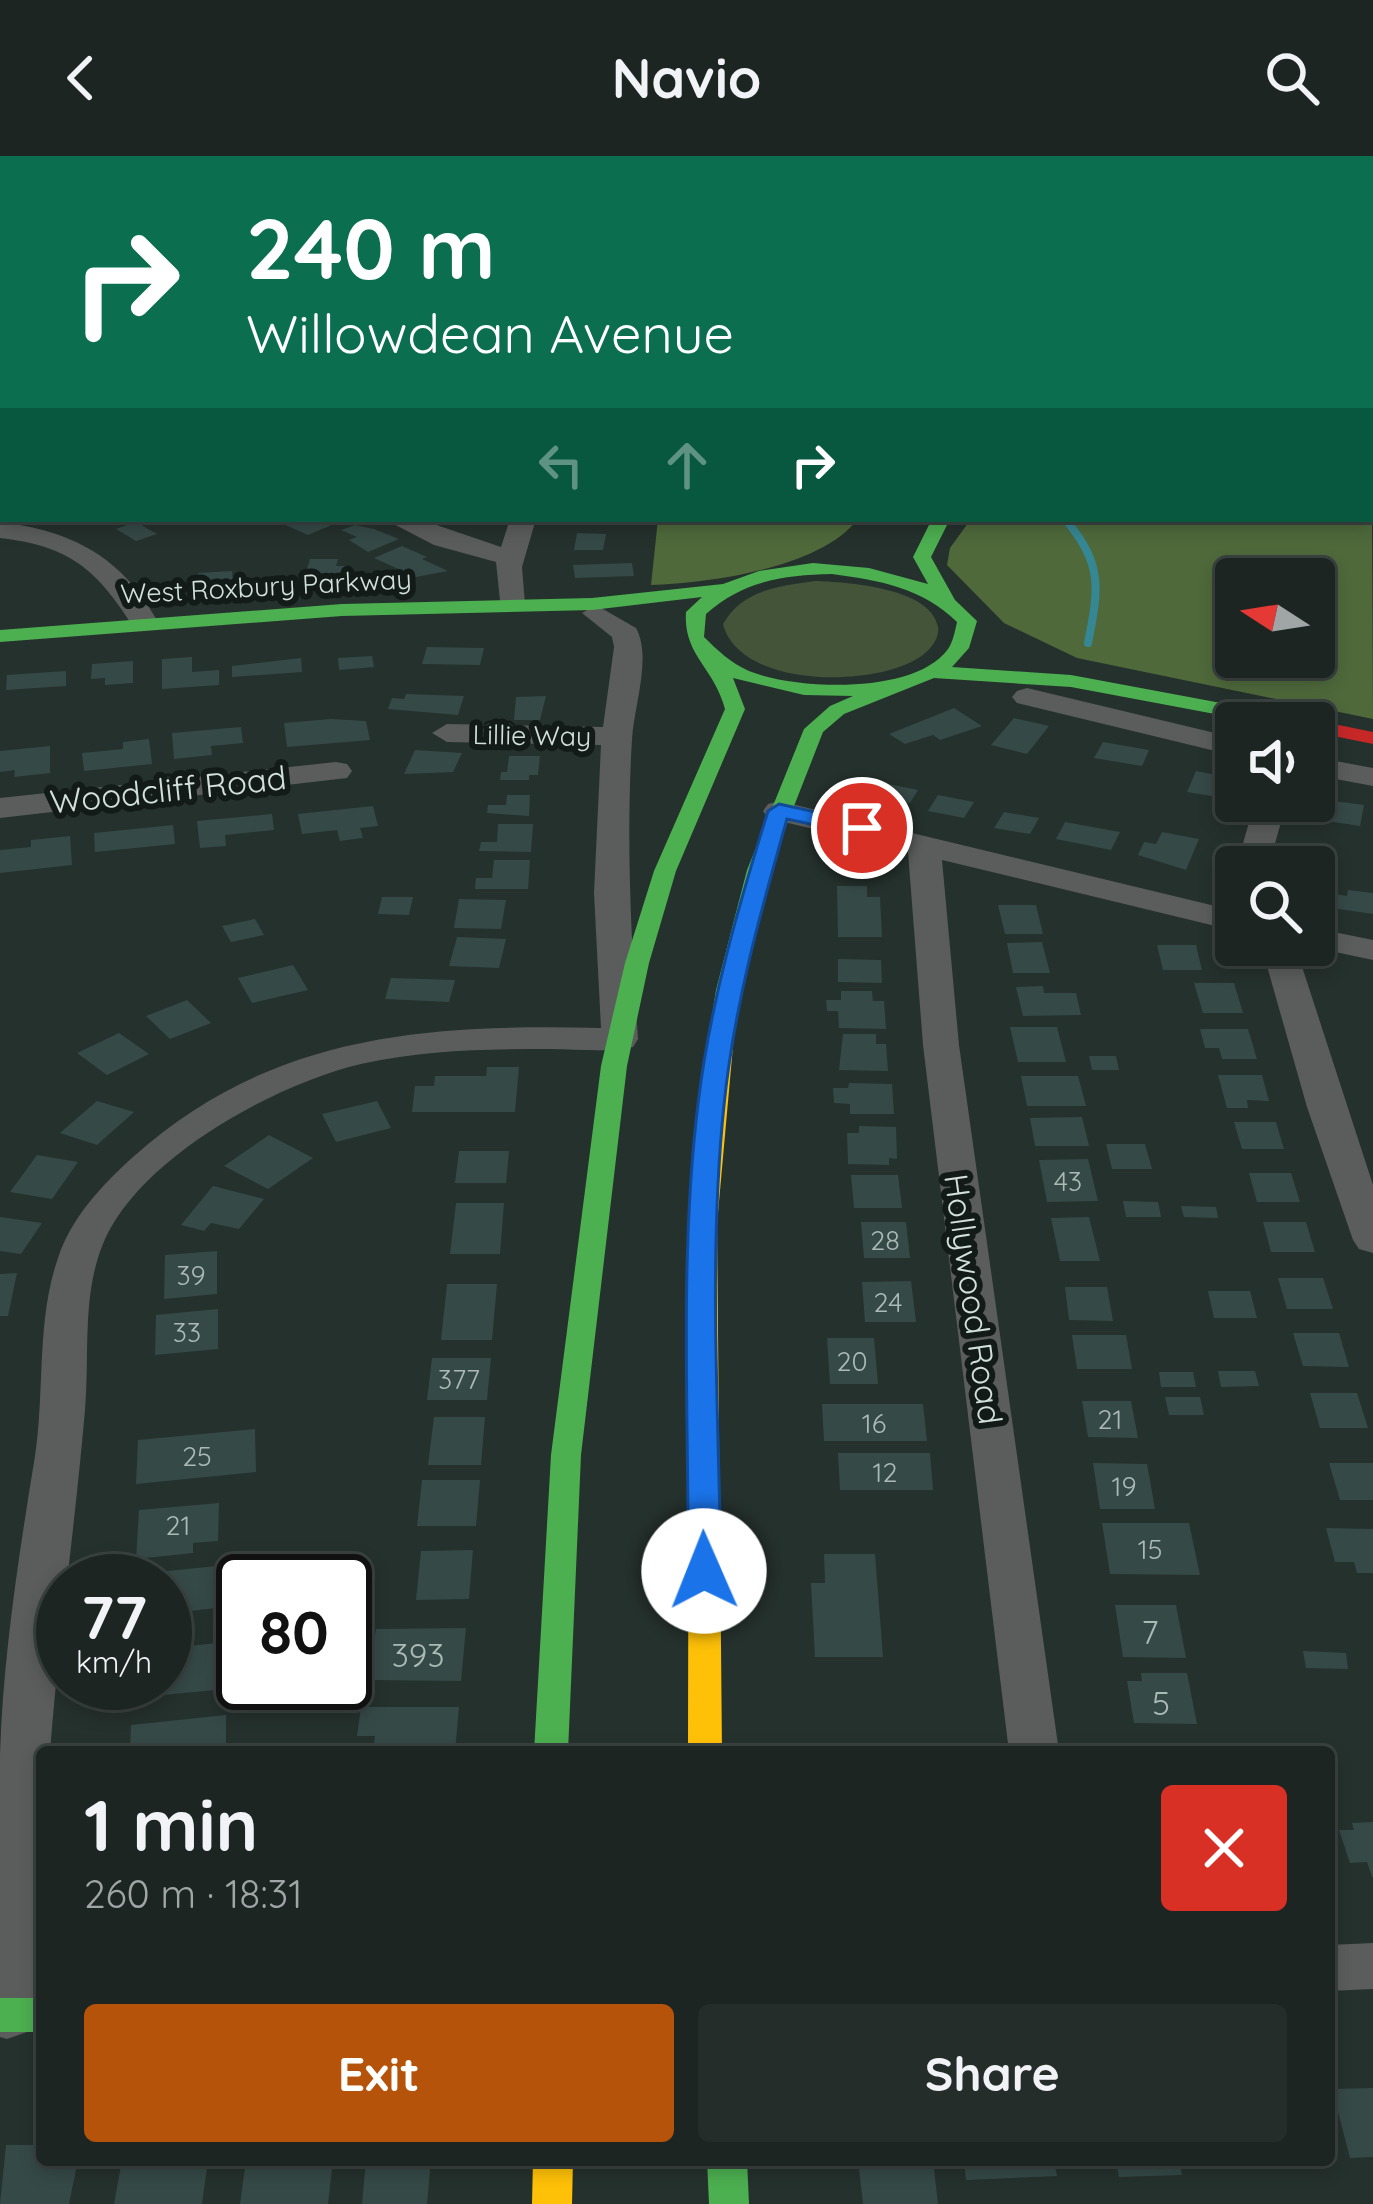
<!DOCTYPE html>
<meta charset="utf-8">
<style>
:root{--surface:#1c2522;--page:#252d2a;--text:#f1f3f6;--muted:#a0a5a5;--line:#3a4240;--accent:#b45309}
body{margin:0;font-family:Quicksand,sans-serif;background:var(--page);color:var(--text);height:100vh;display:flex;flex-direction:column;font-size:45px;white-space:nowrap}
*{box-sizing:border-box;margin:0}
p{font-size:39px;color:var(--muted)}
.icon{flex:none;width:66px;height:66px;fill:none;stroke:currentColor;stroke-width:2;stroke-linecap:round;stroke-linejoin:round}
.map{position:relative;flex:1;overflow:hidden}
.sheet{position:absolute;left:36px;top:1590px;width:1299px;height:420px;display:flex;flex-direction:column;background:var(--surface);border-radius:12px;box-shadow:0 6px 18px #0003,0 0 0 3px var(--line)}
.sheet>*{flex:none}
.banner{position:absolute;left:0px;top:0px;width:1374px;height:366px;box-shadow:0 6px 18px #0003,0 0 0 3px var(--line);background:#0b6e4f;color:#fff;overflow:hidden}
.needle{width:78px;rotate:282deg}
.tools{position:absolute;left:1215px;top:402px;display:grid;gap:24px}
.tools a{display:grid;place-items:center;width:120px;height:120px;border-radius:12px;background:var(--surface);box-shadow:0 6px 18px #0003,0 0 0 3px var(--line);font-size:60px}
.speed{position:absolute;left:36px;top:1398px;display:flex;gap:24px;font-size:60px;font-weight:700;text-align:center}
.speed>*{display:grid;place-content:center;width:156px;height:156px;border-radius:50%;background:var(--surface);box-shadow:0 6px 18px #0003,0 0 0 3px var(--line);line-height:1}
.speed small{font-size:30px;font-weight:400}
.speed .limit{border:6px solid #111;border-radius:18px;background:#fff;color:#111}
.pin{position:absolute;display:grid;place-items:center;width:102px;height:102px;color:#fff;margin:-51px;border:6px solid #fff;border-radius:50%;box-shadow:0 3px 12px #0007}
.me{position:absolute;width:132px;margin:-66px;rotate:359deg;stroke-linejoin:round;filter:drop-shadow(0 0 9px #0008)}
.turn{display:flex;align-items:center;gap:42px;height:252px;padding:0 48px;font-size:54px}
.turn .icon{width:156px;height:156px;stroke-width:2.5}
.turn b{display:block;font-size:84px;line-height:102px}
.lanes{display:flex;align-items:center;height:114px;padding:0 48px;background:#0003;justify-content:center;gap:60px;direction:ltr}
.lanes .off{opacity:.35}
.round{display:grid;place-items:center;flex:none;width:126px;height:126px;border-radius:12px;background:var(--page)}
.summary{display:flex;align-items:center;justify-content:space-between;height:204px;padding:0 48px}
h1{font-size:72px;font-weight:700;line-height:90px}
.action{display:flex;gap:24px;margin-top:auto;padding:24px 48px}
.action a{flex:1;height:138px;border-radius:12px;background:var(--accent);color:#fff;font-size:48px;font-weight:700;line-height:138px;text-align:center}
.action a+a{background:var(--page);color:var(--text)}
header{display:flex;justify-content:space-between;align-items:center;height:156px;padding:0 48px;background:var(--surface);font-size:54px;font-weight:700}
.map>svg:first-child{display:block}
.green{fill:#435439}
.forest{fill:#4f693b;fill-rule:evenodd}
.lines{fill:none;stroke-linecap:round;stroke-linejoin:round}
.stream{stroke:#368794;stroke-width:8}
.building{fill:#354946}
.street{fill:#5a5d5b;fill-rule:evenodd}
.fast{fill:#4caf50;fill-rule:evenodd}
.slow{fill:#ffc107;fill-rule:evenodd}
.jam{fill:#c62828;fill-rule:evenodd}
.route{fill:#1a73e8;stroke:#114b97;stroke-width:3}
.labels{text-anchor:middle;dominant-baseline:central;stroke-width:12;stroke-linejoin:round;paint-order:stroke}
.far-street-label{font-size:27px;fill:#d3e0db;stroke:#121b18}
.number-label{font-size:27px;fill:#acbab6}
.street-label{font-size:33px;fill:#d3e0db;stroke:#121b18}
.near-number-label{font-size:33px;fill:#acbab6}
</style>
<header><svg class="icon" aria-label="back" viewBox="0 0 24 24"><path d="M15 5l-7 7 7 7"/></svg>Navio<svg class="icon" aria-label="search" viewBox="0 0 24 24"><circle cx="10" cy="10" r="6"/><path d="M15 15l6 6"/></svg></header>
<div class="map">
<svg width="1373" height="2048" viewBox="0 0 1373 2048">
<rect width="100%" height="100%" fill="#25312d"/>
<!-- green -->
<path class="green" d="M815,425C845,426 931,431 938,471C940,483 929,495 920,501C874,532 739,532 723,468C742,434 779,430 815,425Z"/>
<!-- forest -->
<g class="forest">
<polygon points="327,0 1136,0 333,3"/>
<path d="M1371,188L1373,563L1077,502L1004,467L947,409L950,392L971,363H1371ZM1236,423H1314V501H1236Z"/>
<path d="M658,363H858C820,412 711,427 651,429Z"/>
</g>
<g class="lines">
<!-- stream -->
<path class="stream" d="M1065,363C1103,408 1099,432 1088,487"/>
</g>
<!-- building -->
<g class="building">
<polygon points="286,363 321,363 334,368 308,379 279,366"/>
<polygon points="136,366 157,378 136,385 116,373"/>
<polygon points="355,369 374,373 399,383 368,396 349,384 357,381 341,374"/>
<polygon points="577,377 606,378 603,394 574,394"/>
<polygon points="402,390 427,401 422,403 448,415 416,421 374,402"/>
<polygon points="310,403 338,403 336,410 346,410 345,414 338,419 306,416"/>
<polygon points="632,407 634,420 575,422 573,409"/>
<polygon points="232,415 233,425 199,427 198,417"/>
<polygon points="427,491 484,492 480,509 422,508"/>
<polygon points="372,500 374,511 339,514 338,502"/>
<polygon points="192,501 192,516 219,514 219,529 162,533 162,503"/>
<polygon points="301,502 302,516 232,521 232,510"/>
<polygon points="133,505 133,527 105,529 105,522 91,523 92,508"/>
<polygon points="66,515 66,530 6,534 7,519"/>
<polygon points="406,538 464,540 458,559 388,553 392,542 404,543"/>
<polygon points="546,540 540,564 514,564 516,541"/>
<polygon points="954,552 982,570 940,584 933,579 905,588 889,578"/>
<polygon points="1014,562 1049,570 1027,598 991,589"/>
<polygon points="331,563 366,565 370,584 287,591 284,567"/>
<polygon points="241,571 243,587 211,590 212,599 174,603 172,577"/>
<polygon points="149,583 152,608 84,615 82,597 123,593 123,586"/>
<polygon points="1103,586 1149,594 1142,610 1094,602"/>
<polygon points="50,590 50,617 14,621 15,614 0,616 0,595"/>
<polygon points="415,594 462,597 453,616 404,618"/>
<polygon points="509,600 540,600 538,619 529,619 529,624 500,624 501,616 507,616"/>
<polygon points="1196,615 1227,621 1218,641 1187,636"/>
<polygon points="884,627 918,634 910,647 875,641"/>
<polygon points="507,639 530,639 529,660 487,657 488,649 506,649"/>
<polygon points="938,639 974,646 964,662 928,655"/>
<polygon points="1319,643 1364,649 1360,670 1327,665 1329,652 1318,650"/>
<polygon points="373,650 378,670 360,672 363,682 340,685 337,674 302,678 298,658"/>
<polygon points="1004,656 1039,662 1030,678 994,672"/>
<polygon points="272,658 274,674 225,679 226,690 200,692 197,665"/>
<polygon points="1065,666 1120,676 1111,694 1056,683"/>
<polygon points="498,668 533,668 531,696 479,695 481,686 497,686"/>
<polygon points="173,669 175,688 95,696 94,677"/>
<polygon points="1162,676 1199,683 1186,714 1138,699 1144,686 1156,688"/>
<polygon points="70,680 72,709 0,717 0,694 31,691 31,684"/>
<polygon points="494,704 530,704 528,733 475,733 476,722 492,722"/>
<polygon points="837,730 867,730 867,741 880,741 882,781 838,781"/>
<polygon points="1348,734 1373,737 1373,758 1332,752 1334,738 1347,740"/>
<polygon points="382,741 413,741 409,759 378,758"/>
<polygon points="459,743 506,744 501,773 454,772"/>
<polygon points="998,749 1036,749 1043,778 1005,778"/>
<polygon points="255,763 264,779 231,786 222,770"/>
<polygon points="457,781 506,783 499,812 449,810"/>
<polygon points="1042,786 1050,817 1013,817 1007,787"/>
<polygon points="1157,789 1196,789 1202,814 1163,814"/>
<polygon points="838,803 881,804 882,827 838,826"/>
<polygon points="293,809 308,834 252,847 238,822"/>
<polygon points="391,822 455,824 449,846 385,843"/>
<polygon points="1194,827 1234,827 1243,857 1203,857"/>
<polygon points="1043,830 1044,837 1076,837 1081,859 1023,860 1016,831"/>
<polygon points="841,835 872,835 873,845 884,845 886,873 839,872 838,855 827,855 826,844 841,844"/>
<polygon points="187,844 211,867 170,883 146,860"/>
<polygon points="1010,871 1057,871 1066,906 1018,906"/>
<polygon points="1200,873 1248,873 1257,903 1222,903 1219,892 1205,892"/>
<polygon points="119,877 149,898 107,919 77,897"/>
<polygon points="843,878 876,878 876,888 886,888 888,915 839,914"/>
<polygon points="1089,900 1116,900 1119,914 1092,914"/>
<polygon points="487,911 519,911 515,956 412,956 415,930 434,930 435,920 486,920"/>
<polygon points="1218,919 1262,919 1269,945 1247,944 1248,952 1227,952"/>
<polygon points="1021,920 1078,920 1086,950 1027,950"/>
<polygon points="849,927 892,928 894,958 850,958 850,948 834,947 833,932 848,932"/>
<polygon points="97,945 134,956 97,989 60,977"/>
<polygon points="377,945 391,972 336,986 322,958"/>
<polygon points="1082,961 1089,990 1035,990 1030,962"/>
<polygon points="1234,966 1276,966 1284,993 1242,993"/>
<polygon points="859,970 896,971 897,1003 889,1002 889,1009 848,1008 847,977 859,977"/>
<polygon points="269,979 313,1002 268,1033 224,1010"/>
<polygon points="1106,988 1145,988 1152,1013 1112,1013"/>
<polygon points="459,995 509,995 506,1027 455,1027"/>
<polygon points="37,999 78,1006 52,1043 10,1036"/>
<polygon points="1088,1003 1098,1045 1047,1046 1039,1004"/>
<polygon points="1249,1017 1291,1017 1300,1046 1257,1046"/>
<polygon points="851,1019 898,1019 902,1052 854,1052"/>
<polygon points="213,1030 264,1043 239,1073 211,1067 204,1075 181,1069"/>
<polygon points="1123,1045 1158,1046 1161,1061 1126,1061"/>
<polygon points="456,1047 504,1047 500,1098 450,1098"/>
<polygon points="1181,1050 1216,1051 1218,1062 1184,1061"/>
<polygon points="0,1061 42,1067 21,1098 0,1095"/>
<polygon points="1089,1061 1100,1105 1060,1105 1051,1062"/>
<polygon points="861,1066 906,1066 910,1102 864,1102"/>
<polygon points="1263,1066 1306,1066 1315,1096 1271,1096"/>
<polygon points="217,1095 217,1138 164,1143 165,1099"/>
<polygon points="17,1117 8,1160 0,1160 0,1118"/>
<polygon points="1278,1122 1323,1122 1333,1153 1287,1153"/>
<polygon points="911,1125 916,1166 865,1166 862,1126"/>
<polygon points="447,1128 497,1128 492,1184 441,1184"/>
<polygon points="1065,1131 1107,1131 1113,1165 1069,1164"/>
<polygon points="1208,1135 1250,1135 1257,1162 1214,1162"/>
<polygon points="218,1153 218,1193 155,1199 156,1159"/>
<polygon points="1293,1177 1339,1177 1349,1211 1303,1210"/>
<polygon points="1072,1179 1126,1179 1132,1213 1077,1213"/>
<polygon points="827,1182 874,1182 878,1228 830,1228"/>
<polygon points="432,1202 491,1202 487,1244 427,1244"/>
<polygon points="1218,1215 1255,1215 1259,1230 1221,1231"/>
<polygon points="1159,1216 1193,1216 1196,1231 1161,1231"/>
<polygon points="1310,1237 1357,1237 1368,1272 1320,1272"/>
<polygon points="1165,1241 1200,1241 1204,1259 1169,1259"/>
<polygon points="1082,1245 1131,1245 1138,1282 1088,1281"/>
<polygon points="822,1248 923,1248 927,1285 824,1285"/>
<polygon points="434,1261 485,1261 481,1309 428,1309"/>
<polygon points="255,1273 256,1316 136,1328 138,1284"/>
<polygon points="838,1297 930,1297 933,1334 840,1334"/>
<polygon points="1093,1307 1147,1308 1155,1353 1100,1353"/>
<polygon points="1329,1307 1373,1307 1373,1344 1340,1344"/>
<polygon points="422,1324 480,1324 476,1370 417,1370"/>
<polygon points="219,1347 218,1385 193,1387 193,1397 136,1403 139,1354"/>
<polygon points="1102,1367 1189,1367 1200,1419 1110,1418"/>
<polygon points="1326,1372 1373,1373 1373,1417 1357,1417 1354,1406 1335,1406"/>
<polygon points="473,1394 469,1443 416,1444 421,1395"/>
<polygon points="824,1398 875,1398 883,1501 815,1501 811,1427 825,1427"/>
<polygon points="217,1410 216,1452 165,1458 165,1425 137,1425 137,1418"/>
<polygon points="1115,1449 1176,1449 1186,1502 1123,1501"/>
<polygon points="466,1472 461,1525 369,1524 376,1473"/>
<polygon points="216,1487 215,1534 132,1542 132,1527 165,1527 165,1493"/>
<polygon points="1303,1495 1346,1497 1348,1513 1306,1512"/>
<polygon points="1141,1517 1187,1517 1197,1568 1134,1567 1127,1525 1142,1525"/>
<polygon points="361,1551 459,1551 455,1596 373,1596 375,1580 357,1580"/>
<polygon points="226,1559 226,1596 130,1596 131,1569"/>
<polygon points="1373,1666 1373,1721 1372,1721 1367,1706 1350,1707 1339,1674 1354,1674 1352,1667"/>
<polygon points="1373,1932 1373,2001 1350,2002 1332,1933"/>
<polygon points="6,1989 42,1989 42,2004 78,2004 69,2048 0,2048"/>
<polygon points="122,2004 208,2004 202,2048 114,2048"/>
<polygon points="246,2004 333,2004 328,2048 240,2048"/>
<polygon points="366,2004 431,2004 427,2048 362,2048"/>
<polygon points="858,2004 933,2004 938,2048 863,2048"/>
<polygon points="964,2004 1054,2004 1057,2020 966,2024"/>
<polygon points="1116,2004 1179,2004 1182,2019 1119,2021"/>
</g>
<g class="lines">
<!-- street -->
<g class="street">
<polygon points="245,0 276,0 243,3"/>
<polygon points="1294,0 1315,0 1317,3 1297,3"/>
<rect x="0" y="11" width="3" height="12"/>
<rect x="1371" y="81" width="2" height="12"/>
<rect x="0" y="139" width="3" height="14"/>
<polygon points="1371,170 1373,171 1373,186 1371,185"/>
<rect x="0" y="201" width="3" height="14"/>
<polygon points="384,363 419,363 501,391 510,363 536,363 522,411 525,448 511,456 501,454 496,406 434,389"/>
<path d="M0,366C73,375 122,401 158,466L154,472H134C97,414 71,390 0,382Z"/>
<path d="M596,449L636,472C652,501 634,550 632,583C626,684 631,782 638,883L633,891C607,897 578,893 551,893C488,893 423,894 361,908C276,928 143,1000 105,1083C81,1137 90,1197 85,1254C75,1370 59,1480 50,1596H42L35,1859L27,1876L7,1883L0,1881C0,1787 0,1692 0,1599C3,1500 19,1398 35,1300C45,1236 36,1165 58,1102C71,1062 102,1029 133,1001C270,878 425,868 601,872L594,737L601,589L447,586L432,577L447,568L603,571L614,491L612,481L582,457Z"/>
<polygon points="1027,532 1236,582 1236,600 1017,547 1012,541 1017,535"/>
<polygon points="1314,601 1373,612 1373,630 1314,619"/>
<polygon points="336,606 347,608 352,615 347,622 0,662 0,642"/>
<polygon points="779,645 1236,755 1236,775 942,704 959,889 1059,1596 1009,1596 923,889 908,696 768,662 763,655 768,648"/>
<polygon points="1255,645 1287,645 1274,691 1275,711 1243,711 1242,691"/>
<polygon points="1314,772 1373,784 1373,804 1302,789 1314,789"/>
<polygon points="1261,789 1295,789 1373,1029 1373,1097 1359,1093 1353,1084 1307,951"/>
<polygon points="1373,1787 1373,1833 1329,1835 1329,1789"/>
</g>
<!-- fast -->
<g class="fast">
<path d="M932,363H950L931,401L955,444L977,465L969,492L952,511L1071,519L1296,561L1306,567H1263L1071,531L934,522L844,558L823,576L769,714L740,834L733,890L720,898L707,890L716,834L747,714L804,573L830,550L853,540L804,539L733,522L745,553L676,715L649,807L627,910L581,1299L568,1596H534L551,1299L601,910L625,807L654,715L725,553C714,511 683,499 686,456L702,441L592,454L342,460L0,486V474L342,448L592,442L723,428L759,415L813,407L869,412L928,428L913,401ZM832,418C878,424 923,432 957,466C955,475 953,486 948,493C915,539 796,534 749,515C731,507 717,494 704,481L706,458C743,425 784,419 832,418Z"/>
<rect x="0" y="1842" width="42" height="34"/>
<polygon points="707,2004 747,2004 749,2048 709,2048"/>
</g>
<!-- slow -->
<g class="slow">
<polygon points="720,882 733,890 717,1068 722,1596 688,1596 689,1068 707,890"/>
<polygon points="533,2004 573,2004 572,2048 532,2048"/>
</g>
<!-- jam -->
<g class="jam">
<polygon points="1159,0 1173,0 1157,3"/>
<polygon points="1314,564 1373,576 1373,588 1314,576 1314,567 1306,567"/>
</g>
</g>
<!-- route -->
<path class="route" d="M779,648L870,668L873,672L862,679L787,663C760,758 734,850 724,949C708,1103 719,1261 721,1415L716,1424H693L688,1415C689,1261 679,1102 698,948C710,847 738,752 768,655Z"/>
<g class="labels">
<!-- far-street labels -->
<g class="far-street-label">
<text transform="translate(266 430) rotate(-3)">West Roxbury Parkway</text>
<text transform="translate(532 579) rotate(1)">Lillie Way</text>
</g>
<!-- number labels -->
<g class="number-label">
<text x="1068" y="1025">43</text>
<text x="885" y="1084">28</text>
<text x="191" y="1119">39</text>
<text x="888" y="1146">24</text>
<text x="187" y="1176">33</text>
<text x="852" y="1205">20</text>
<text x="459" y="1223">377</text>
<text x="1110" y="1263">21</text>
<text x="874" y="1267">16</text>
<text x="197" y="1300">25</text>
<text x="885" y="1316">12</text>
<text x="1124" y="1330">19</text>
<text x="178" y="1369">21</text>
<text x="1150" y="1393">15</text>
</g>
<!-- street labels -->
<g class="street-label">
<text transform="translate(168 633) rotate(-6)">Woodcliff Road</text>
<text transform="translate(974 1143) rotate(82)">Hollywood Road</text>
</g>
<!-- near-number labels -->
<g class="near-number-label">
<text x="1150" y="1475">7</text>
<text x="418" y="1498">393</text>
<text x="1161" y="1546">5</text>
</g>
</g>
</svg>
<div class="tools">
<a><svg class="needle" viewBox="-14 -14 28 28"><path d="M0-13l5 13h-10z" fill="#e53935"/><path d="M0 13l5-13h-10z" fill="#a0a5a5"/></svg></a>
<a><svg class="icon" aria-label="sound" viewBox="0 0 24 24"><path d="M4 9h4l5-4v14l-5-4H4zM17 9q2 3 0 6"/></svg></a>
<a><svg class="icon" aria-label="search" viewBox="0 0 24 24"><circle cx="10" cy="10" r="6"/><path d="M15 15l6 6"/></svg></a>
</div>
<div class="speed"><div>77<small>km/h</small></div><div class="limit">80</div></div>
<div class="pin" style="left:862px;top:672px;background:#d93025"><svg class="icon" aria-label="arrive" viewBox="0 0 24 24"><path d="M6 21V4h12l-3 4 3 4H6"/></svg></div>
<svg class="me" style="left:704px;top:1415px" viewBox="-20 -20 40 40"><circle r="19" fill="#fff"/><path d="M0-13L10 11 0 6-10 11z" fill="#1a73e8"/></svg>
<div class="banner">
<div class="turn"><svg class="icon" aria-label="right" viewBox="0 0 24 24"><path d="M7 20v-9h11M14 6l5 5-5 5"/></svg><div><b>240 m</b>Willowdean Avenue</div></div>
<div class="lanes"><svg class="icon off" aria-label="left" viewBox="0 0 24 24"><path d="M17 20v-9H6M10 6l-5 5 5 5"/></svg><svg class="icon off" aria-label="ahead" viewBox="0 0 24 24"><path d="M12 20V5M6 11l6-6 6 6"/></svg><svg class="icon" aria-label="right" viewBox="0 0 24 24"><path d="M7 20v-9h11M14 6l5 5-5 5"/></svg></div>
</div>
<section class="sheet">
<div class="summary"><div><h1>1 min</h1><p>260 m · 18:31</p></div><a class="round" style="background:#d93025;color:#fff"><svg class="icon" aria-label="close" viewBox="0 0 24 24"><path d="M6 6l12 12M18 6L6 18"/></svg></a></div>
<div class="action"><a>Exit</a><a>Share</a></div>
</section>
</div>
